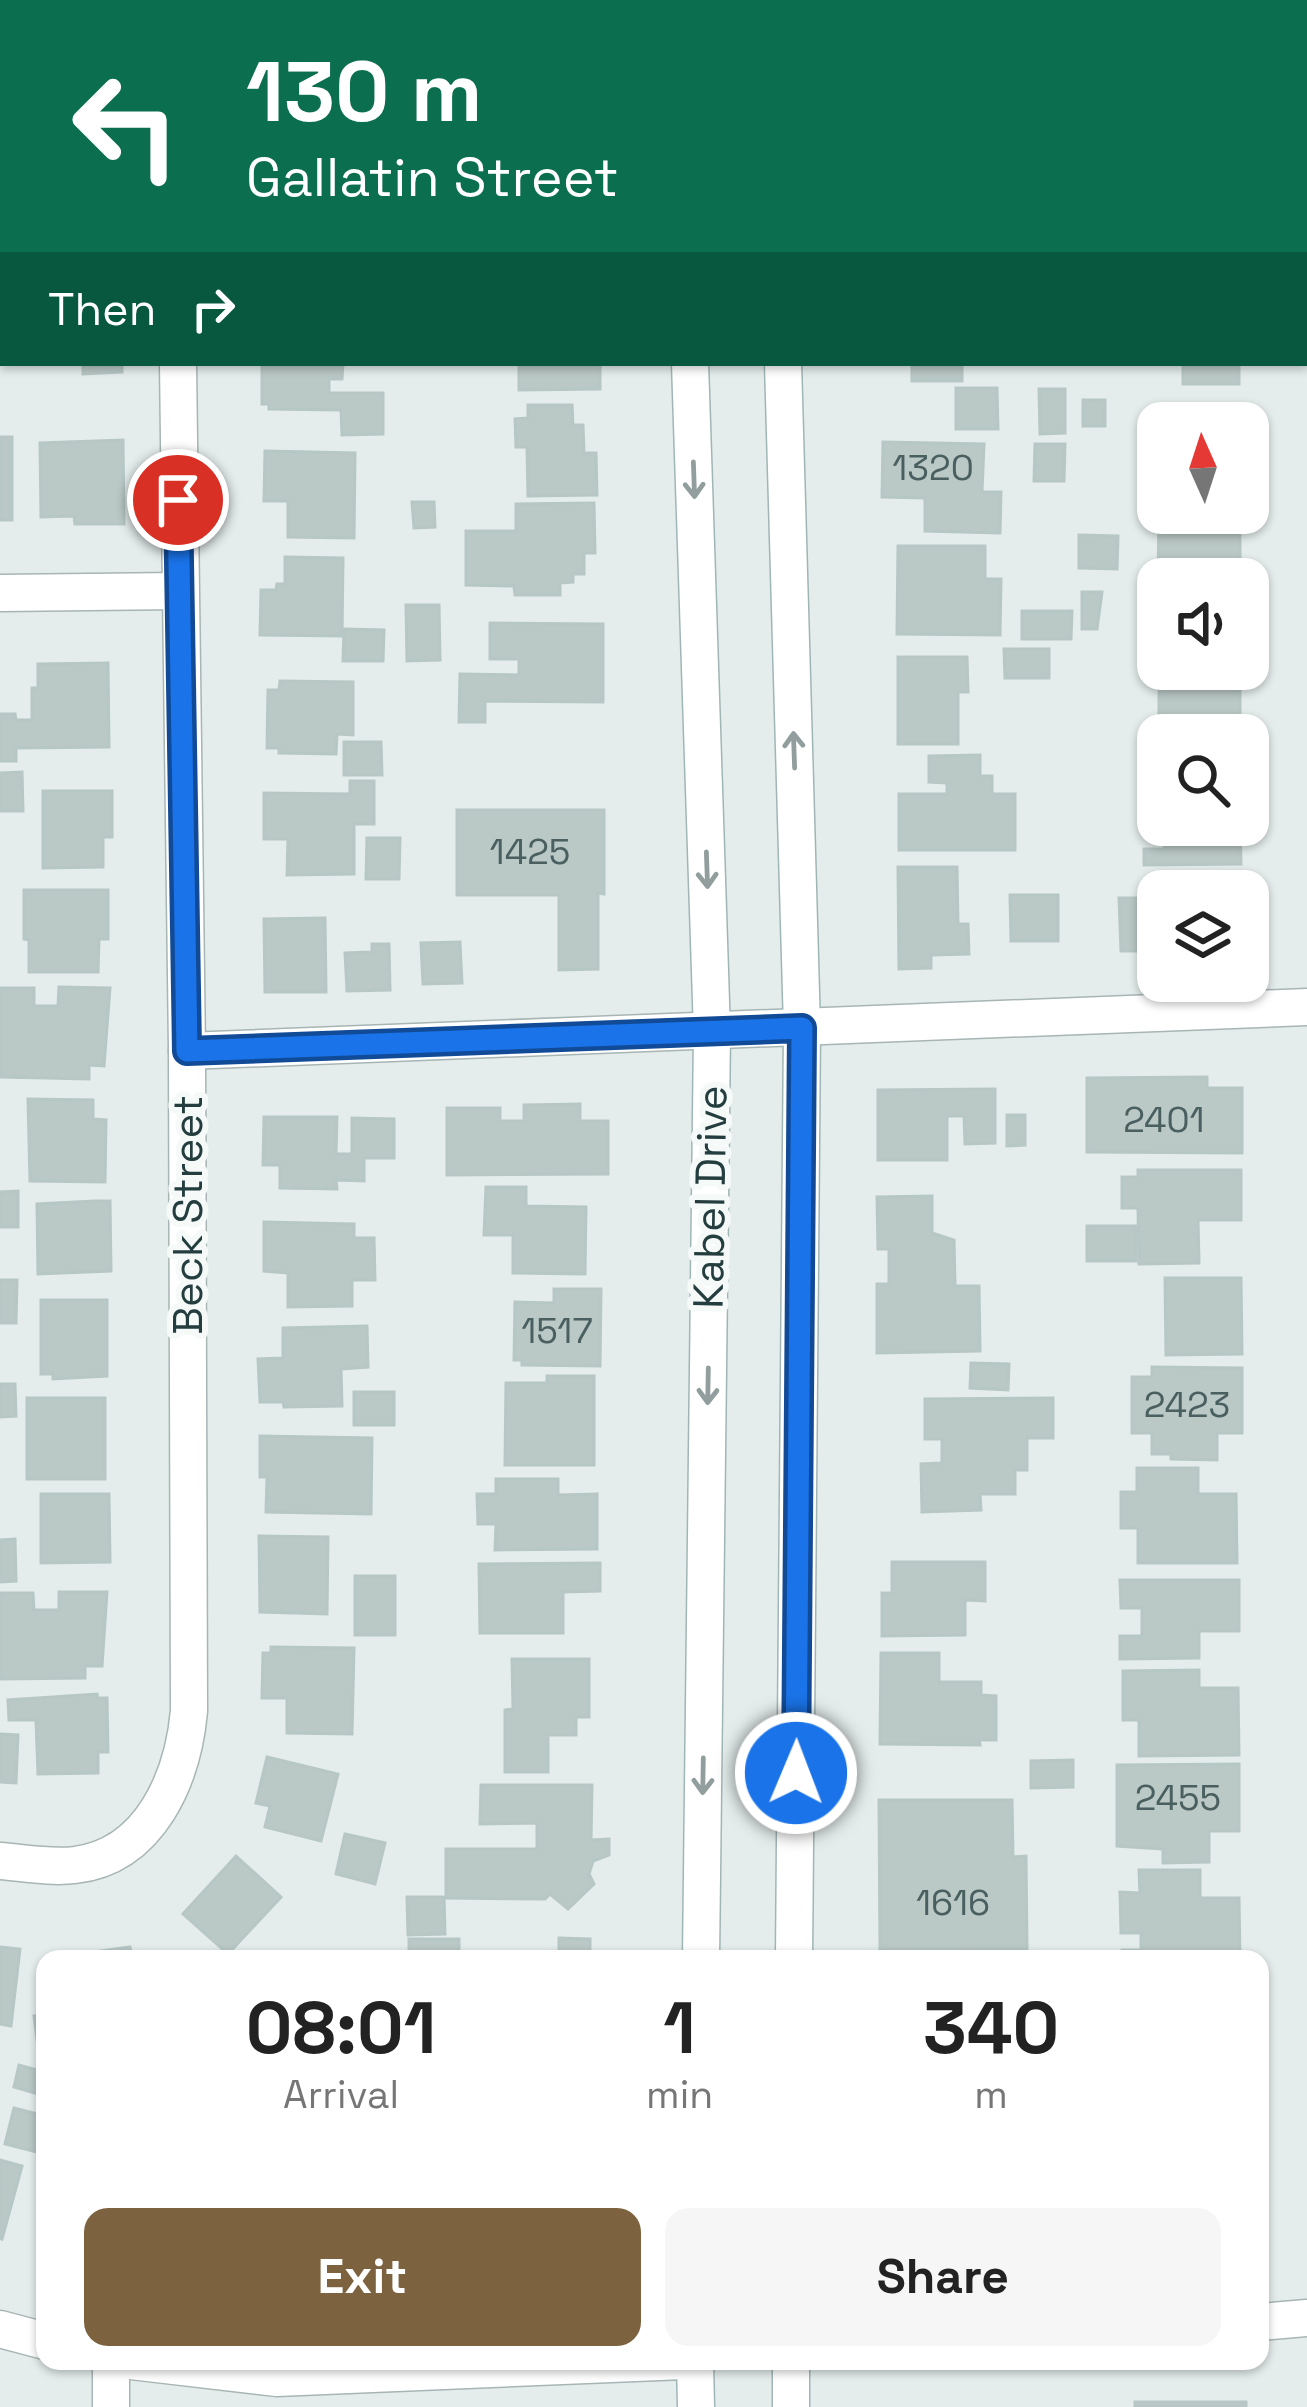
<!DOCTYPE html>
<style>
:root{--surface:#fff;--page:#f6f6f6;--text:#222;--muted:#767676;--accent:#7d623f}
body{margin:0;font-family:"Space Grotesk",sans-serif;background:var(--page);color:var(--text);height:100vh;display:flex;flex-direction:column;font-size:45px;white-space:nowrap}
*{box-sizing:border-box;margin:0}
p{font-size:39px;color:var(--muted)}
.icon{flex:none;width:66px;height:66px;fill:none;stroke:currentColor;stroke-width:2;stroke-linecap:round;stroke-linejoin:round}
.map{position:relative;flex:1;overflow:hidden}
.details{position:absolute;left:36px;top:1950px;width:1233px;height:420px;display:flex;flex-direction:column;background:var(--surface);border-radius:24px;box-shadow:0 3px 9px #0004}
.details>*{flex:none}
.guide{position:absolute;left:0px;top:0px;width:1308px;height:366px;box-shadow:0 3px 9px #0004;background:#0b6e4f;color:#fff;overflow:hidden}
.needle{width:78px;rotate:357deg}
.fabs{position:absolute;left:1137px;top:402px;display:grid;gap:24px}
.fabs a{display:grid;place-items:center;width:132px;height:132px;border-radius:24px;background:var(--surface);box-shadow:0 3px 9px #0004;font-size:60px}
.pin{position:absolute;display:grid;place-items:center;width:102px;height:102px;color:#fff;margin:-51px;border:6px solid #fff;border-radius:50%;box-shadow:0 3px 12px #0007}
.me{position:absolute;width:132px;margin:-66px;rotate:1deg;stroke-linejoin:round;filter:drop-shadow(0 0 9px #0008)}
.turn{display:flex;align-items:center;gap:42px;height:252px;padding:0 48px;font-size:54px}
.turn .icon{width:156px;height:156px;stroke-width:2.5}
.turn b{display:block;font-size:84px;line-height:102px}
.then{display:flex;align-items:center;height:114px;padding:0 48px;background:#0003;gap:24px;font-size:45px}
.eta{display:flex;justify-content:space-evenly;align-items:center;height:204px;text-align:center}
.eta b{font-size:72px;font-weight:700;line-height:84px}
.cta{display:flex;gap:24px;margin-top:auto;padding:24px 48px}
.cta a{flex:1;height:138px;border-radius:24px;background:var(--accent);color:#fff;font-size:48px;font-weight:700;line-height:138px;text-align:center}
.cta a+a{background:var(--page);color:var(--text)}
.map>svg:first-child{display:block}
.building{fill:#bac8c6;stroke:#b7c7c5;stroke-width:3}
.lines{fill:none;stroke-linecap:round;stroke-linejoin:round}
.street-casing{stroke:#a7b5b4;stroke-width:39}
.secondary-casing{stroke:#a0b6b5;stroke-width:39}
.street{stroke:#fff;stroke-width:36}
.secondary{stroke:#fff;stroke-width:36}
.oneway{stroke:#929e9e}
.route-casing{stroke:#114b97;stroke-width:30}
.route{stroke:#1a73e8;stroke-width:21}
.labels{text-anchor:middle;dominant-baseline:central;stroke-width:12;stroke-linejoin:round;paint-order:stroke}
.number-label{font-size:36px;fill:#4a6060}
.street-label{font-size:42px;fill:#243d3e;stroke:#f5faf9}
</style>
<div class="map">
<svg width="1307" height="2407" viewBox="0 0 1307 2407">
<rect width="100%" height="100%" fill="#e4edec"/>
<!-- building -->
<g class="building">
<rect x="880" y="0" width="86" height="3"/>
<rect x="1129" y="0" width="109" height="3"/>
<polygon points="83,363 122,363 122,372 83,374"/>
<polygon points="262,363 343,363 342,379 329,379 329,393 383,393 383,434 342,435 341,410 269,409 269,404 262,404"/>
<polygon points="519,363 600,363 600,389 519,390"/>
<rect x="912" y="363" width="50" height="18"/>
<rect x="1183" y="363" width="56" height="21"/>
<polygon points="956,388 997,388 998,429 956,429"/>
<polygon points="1039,389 1065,389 1065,433 1040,434"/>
<rect x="1083" y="400" width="22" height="26"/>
<polygon points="1238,404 1239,423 1163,423 1163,405"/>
<polygon points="528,405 572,405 573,425 583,425 584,453 596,453 597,495 528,496 527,447 516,447 515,419 528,418"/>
<polygon points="1143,425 1158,425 1158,462 1143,463"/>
<rect x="0" y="437" width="12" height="83"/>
<polygon points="123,440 124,524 75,524 74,516 41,517 40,443"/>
<polygon points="883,442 984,444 982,492 1001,492 1000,533 925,531 925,498 882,497"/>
<polygon points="1035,444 1065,444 1064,481 1034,481"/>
<polygon points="265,451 355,453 354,538 288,537 288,501 264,501"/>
<polygon points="412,502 434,502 435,527 414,528"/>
<polygon points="594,503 595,553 584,553 584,574 573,574 573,582 560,583 560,595 515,595 514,586 466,585 466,531 516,531 516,504"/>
<polygon points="1159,513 1240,513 1240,579 1158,579"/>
<polygon points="1079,535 1118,536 1117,569 1079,568"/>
<polygon points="898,546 985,546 985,579 1001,579 1000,635 897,634"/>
<polygon points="285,557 343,558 342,636 260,635 261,590 276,590 277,584 285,584"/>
<polygon points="1082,592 1102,592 1097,629 1082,629"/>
<polygon points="406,605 439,605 440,660 407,661"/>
<polygon points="1022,611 1072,611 1071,639 1022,639"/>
<polygon points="490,623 603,624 603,702 485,701 485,722 459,722 460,674 519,675 519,659 490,659"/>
<polygon points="344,629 384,630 383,661 343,661"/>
<polygon points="1146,637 1158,637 1158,669 1223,669 1223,676 1165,676 1165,672 1147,672"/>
<polygon points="1004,649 1049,649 1049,678 1005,678"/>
<polygon points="898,657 967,657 968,692 958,692 958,744 898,744"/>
<polygon points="108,663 109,747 16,748 16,761 0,761 0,714 15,714 16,720 32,720 32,688 38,688 38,664"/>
<polygon points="280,681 353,682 353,735 337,734 336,754 279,753 279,748 267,748 268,690 279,690"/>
<polygon points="1159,687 1240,687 1240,719 1231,719 1231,735 1172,735 1172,720 1159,720"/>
<polygon points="344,742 381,742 382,775 344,775"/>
<polygon points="980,755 980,776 992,776 992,794 1015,794 1015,850 899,850 899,794 947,794 947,783 929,782 929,756"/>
<polygon points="22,772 23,811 0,811 0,773"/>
<polygon points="350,781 374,781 374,824 354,824 354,874 287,875 288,839 264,839 264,793 350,794"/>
<polygon points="43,791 112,791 112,837 103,837 103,867 43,868"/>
<polygon points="457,810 604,810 604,894 598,893 598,969 559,970 559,895 457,895"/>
<polygon points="1164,825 1240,825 1241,864 1144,865 1144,849 1164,849"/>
<polygon points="367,838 400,838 399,879 366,879"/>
<polygon points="898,867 957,867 958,924 968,924 969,954 931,955 931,968 899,969"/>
<polygon points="1240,877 1241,891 1158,891 1158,951 1121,951 1119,898 1154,898 1154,879"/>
<polygon points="24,890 108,890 108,939 99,939 98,972 29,972 29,940 24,939"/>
<polygon points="1010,895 1058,895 1058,941 1011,941"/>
<polygon points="325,918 326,992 265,992 264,919"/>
<polygon points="460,942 462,983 423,984 421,943"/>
<polygon points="372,944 389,944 390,990 347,991 345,953 372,952"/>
<polygon points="59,987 110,988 104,1066 89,1065 89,1079 0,1077 0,988 34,988 34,1006 58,1006"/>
<polygon points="1207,1077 1207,1088 1242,1088 1242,1153 1087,1152 1087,1078"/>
<polygon points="995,1089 995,1143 965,1144 964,1116 947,1116 947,1160 878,1160 878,1090"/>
<polygon points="28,1099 93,1100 93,1119 106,1120 105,1182 30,1181"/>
<polygon points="580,1104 580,1121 608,1121 608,1174 447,1175 447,1108 500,1108 500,1121 524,1121 524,1105"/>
<polygon points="1007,1115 1025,1115 1025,1145 1007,1146"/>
<polygon points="264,1117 337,1117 336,1154 352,1154 352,1118 394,1119 394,1158 364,1158 364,1181 336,1180 337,1189 280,1188 280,1165 263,1165"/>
<polygon points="1138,1170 1241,1170 1241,1220 1198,1220 1199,1263 1139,1264 1138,1208 1122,1208 1122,1177 1138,1177"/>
<polygon points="486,1187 526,1187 526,1206 586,1207 585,1274 513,1273 513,1235 484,1235"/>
<polygon points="18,1191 18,1227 0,1227 0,1192"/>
<polygon points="932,1196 932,1233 954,1240 955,1286 979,1286 980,1351 877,1353 877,1284 889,1284 889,1249 878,1249 877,1197"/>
<polygon points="95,1201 110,1201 111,1271 38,1274 37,1204"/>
<polygon points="264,1222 354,1224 354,1238 374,1238 375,1280 352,1280 352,1306 288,1307 288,1273 264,1271"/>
<rect x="1087" y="1226" width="49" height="35"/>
<polygon points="1165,1278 1241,1278 1242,1354 1166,1355"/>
<polygon points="0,1280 17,1280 16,1323 0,1323"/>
<polygon points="554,1289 601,1289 600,1366 522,1365 522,1360 514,1360 515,1302 554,1303"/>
<polygon points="41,1300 107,1300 107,1376 53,1379 53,1374 41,1374"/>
<polygon points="367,1326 368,1367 341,1369 342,1406 284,1407 283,1402 260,1402 258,1359 283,1358 283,1328"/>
<polygon points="971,1363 1009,1364 1008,1390 970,1388"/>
<polygon points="1152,1367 1242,1368 1242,1433 1217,1433 1217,1460 1171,1459 1171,1454 1152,1454 1152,1433 1132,1433 1132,1377 1152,1377"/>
<polygon points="547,1376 594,1376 594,1465 505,1465 506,1383 547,1383"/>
<polygon points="0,1384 15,1384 16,1416 0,1417"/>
<rect x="354" y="1392" width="40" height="33"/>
<rect x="27" y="1398" width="78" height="81"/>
<polygon points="1053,1398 1053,1438 1027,1438 1027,1470 1015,1470 1015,1494 980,1494 981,1510 922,1512 921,1464 942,1463 942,1439 925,1439 925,1399"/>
<polygon points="260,1436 372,1438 371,1514 266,1512 267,1477 260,1477"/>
<polygon points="1137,1468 1198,1468 1198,1494 1236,1494 1237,1563 1138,1563 1138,1528 1121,1528 1121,1492 1137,1492"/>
<polygon points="496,1479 558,1479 558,1495 597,1494 597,1549 495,1550 496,1524 478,1524 477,1494 496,1494"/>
<polygon points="41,1494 109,1494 110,1562 41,1563"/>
<polygon points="259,1536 328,1537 327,1614 260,1612"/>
<polygon points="15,1539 16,1581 0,1582 0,1540"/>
<polygon points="892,1562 985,1562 985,1601 965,1600 965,1635 882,1636 882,1593 892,1593"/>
<polygon points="600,1563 600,1591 563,1592 563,1633 480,1633 479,1564"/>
<rect x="355" y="1576" width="40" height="59"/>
<polygon points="1120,1580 1239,1580 1239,1631 1199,1631 1199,1658 1120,1659 1120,1636 1142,1636 1142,1608 1121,1608"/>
<polygon points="59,1592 107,1592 102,1666 85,1666 85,1678 0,1679 0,1593 33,1593 34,1610 59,1610"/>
<polygon points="271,1647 354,1648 352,1734 287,1733 287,1698 262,1698 263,1653 271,1653"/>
<polygon points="881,1653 939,1653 939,1682 981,1682 981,1695 996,1696 996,1740 979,1740 980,1745 880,1744"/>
<polygon points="512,1659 589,1659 589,1717 576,1717 576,1735 548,1735 548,1772 505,1772 505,1710 513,1709"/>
<polygon points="1199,1670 1199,1688 1238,1688 1239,1755 1139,1756 1139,1720 1123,1720 1123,1671"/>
<polygon points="97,1694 98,1698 107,1698 108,1752 98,1752 98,1773 38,1774 36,1720 9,1720 8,1700"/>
<polygon points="0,1734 18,1735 16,1783 0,1782"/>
<polygon points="267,1757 338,1774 321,1841 265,1827 270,1806 256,1803"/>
<polygon points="1073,1760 1073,1787 1031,1788 1031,1761"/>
<polygon points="1239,1764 1239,1831 1209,1831 1209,1862 1163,1863 1163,1849 1117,1846 1117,1765"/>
<polygon points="481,1785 592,1785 591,1840 609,1839 609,1855 593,1861 589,1874 594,1884 568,1909 550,1894 545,1899 446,1898 446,1849 537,1849 537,1823 480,1824"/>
<polygon points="879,1800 1012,1800 1013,1857 1026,1856 1027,1949 880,1950"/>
<polygon points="345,1834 385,1843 375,1884 336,1874"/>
<polygon points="236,1856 281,1897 228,1954 183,1914"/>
<polygon points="1139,1870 1200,1870 1200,1898 1239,1898 1240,1959 1122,1959 1122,1950 1141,1950 1141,1933 1121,1933 1120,1892 1140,1893"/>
<polygon points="407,1897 444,1897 445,1934 408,1935"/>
<polygon points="559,1938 590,1939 590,1959 559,1959"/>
<rect x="409" y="1939" width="50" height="20"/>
<polygon points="0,1947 20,1949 11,2026 0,2024"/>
<polygon points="130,1947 133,1959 58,1957"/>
<polygon points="45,2014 45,2096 14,2087 19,2065 41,2071 34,2016"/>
<polygon points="14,2108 45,2116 45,2154 5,2144"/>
<polygon points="0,2160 22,2166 2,2239 0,2238"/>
<rect x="1135" y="2402" width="111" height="5"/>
</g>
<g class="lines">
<defs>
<g id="street">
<polyline points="178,3 178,0"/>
<polyline points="0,144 3,144"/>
<polyline points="1305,158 1307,158"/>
<polyline points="0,593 178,591"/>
<polyline points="187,1051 1307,1007"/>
<path d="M0,1861C24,1863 51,1868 75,1865C151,1856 183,1777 189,1711L187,1051L178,363"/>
<polyline points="1260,2322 1307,2318"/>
<polyline points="0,2329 45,2341"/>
<polyline points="131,2361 277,2378 684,2361"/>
<polyline points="111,2407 111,2361"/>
</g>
<g id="secondary">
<polyline points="684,3 684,0"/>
<polyline points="778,3 778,0"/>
<polyline points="690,363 712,1032 701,1959"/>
<polyline points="783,363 802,1028 794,1959"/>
<polyline points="695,2361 696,2407"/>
<polyline points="791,2407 791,2361"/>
</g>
</defs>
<!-- street casing -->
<use href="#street" class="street-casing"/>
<!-- secondary casing -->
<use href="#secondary" class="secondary-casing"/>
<!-- street -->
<use href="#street" class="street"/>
<!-- secondary -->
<use href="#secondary" class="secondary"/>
</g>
<!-- one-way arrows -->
<defs><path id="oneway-shaft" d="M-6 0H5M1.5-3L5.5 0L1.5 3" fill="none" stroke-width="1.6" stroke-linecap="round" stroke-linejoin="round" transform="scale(3)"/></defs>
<g class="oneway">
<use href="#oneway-shaft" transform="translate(694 480) rotate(88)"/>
<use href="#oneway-shaft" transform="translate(794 750) rotate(-92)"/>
<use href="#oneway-shaft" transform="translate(707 870) rotate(88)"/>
<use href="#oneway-shaft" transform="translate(708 1386) rotate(91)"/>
<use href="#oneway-shaft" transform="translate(703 1776) rotate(91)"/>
</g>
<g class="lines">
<defs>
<polyline id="route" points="178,500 187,1051 802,1028 796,1773"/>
</defs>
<!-- route casing -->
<use href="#route" class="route-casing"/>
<!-- route -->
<use href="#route" class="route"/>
</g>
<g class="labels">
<!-- number labels -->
<g class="number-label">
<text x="933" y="468">1320</text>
<text x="530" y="852">1425</text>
<text x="1164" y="1120">2401</text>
<text x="557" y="1331">1517</text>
<text x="1187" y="1405">2423</text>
<text x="1178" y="1798">2455</text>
<text x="953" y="1903">1616</text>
</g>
<!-- street labels -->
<g class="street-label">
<text transform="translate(710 1197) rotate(-89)">Kabel Drive</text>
<text transform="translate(187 1215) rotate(-90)">Beck Street</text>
</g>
</g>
</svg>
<div class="fabs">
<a><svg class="needle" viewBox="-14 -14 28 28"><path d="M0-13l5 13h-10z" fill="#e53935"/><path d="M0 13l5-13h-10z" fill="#767676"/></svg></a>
<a><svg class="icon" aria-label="sound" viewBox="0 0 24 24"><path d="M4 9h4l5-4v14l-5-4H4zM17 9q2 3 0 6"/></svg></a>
<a><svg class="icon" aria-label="search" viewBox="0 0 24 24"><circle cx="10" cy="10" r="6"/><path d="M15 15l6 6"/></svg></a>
<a><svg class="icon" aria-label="layers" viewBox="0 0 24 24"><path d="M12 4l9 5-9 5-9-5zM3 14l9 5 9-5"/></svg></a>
</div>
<div class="pin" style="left:178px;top:500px;background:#d93025"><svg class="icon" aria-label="arrive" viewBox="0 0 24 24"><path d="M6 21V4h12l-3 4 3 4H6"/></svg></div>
<svg class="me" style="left:796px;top:1773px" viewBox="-20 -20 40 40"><circle r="17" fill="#1a73e8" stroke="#fff" stroke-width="3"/><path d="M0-11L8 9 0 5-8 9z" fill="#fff"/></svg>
<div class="guide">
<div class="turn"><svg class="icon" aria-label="left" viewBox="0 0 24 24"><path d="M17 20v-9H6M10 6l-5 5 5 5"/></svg><div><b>130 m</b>Gallatin Street</div></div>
<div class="then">Then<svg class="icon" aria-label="right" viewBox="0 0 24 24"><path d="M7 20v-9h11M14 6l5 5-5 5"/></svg></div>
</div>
<section class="details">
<div class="eta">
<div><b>08:01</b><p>Arrival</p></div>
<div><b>1</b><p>min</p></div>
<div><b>340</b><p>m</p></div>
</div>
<div class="cta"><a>Exit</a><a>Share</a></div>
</section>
</div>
